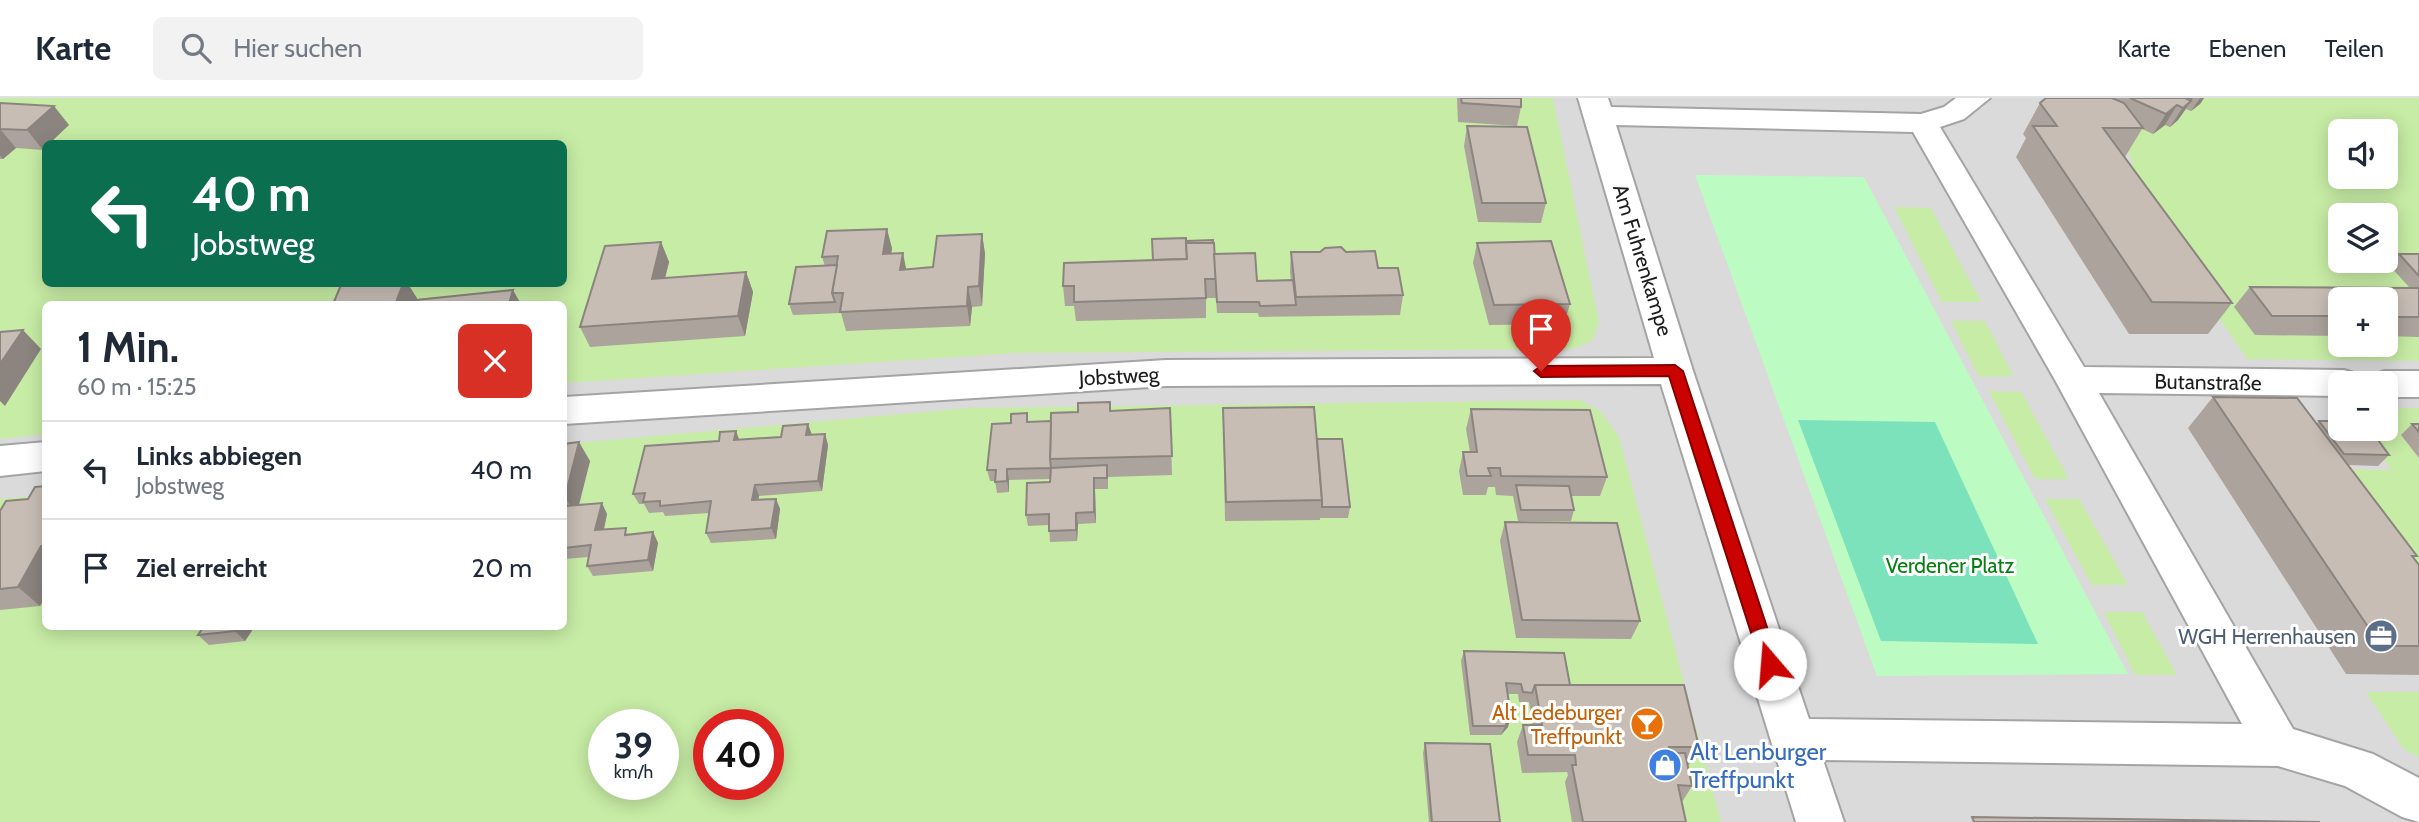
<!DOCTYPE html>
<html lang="de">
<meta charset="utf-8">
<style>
:root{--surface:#fff;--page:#f2f2f3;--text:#1f2937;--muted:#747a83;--line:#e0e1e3}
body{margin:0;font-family:Cabin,sans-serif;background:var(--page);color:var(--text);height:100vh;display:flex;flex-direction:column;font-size:26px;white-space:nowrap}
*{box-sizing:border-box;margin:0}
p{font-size:23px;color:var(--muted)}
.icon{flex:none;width:38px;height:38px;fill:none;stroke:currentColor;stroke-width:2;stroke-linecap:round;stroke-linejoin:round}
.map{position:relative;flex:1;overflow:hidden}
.details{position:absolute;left:42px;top:203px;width:525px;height:329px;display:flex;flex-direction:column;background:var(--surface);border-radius:10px;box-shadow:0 4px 18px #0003}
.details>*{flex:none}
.guide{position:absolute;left:42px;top:42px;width:525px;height:147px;border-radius:10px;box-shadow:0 4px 18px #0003;background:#0b6e4f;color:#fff;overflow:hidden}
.tools{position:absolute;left:2328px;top:21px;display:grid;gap:14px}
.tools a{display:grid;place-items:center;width:70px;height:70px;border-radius:10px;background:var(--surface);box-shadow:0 4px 18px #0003;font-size:35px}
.speed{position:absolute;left:588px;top:611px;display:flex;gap:14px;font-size:35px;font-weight:700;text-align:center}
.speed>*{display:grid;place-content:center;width:91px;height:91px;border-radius:50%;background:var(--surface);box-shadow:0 4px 18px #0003;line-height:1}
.speed small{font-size:18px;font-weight:400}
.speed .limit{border:10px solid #d22;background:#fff;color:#111}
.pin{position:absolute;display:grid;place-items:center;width:60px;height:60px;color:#fff;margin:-72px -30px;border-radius:50% 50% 50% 0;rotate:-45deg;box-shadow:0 0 7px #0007}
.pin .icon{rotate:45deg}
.me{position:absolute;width:77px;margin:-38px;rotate:342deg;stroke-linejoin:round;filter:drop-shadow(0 0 5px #0008)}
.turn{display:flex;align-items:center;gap:24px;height:147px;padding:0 35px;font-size:32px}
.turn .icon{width:91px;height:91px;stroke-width:2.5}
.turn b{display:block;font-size:49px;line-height:60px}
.round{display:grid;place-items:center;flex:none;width:74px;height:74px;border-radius:10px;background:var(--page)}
.headline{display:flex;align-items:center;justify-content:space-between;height:119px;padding:0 35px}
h1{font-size:42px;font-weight:800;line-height:52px}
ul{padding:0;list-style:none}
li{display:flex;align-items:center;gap:21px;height:98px;padding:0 35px;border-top:2px solid var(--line)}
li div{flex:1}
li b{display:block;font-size:26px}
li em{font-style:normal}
header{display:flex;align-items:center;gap:42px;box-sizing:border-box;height:98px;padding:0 35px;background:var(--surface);border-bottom:2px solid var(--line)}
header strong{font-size:33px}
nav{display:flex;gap:38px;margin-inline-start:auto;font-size:24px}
.search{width:490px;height:63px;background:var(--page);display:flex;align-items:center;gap:18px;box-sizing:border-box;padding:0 24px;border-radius:10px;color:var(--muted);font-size:26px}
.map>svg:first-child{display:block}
.residential{fill:#dbdada;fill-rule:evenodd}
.grass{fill:#c7eca5;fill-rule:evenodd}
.park{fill:#bcfcc2}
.pitch{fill:#7ce2bc}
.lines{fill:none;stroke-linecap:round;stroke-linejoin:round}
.minor-casing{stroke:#a4a4a4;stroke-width:4}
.minor{fill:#fff;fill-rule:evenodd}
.wall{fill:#aba39c}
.shaded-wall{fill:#8b847f}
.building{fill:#c7bdb5;stroke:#8b847f;stroke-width:2}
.route{fill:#ca0300;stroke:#830200;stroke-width:2}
.labels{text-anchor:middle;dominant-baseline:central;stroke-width:6;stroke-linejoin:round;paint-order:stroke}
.street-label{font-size:21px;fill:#1d1d1d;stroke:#fff}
.park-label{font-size:21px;fill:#068011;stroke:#fff}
.service-label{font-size:21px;fill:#4e5e75;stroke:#fff;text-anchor:end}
.food-label{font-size:21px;fill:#c56008;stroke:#fff;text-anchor:end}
.near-shop-label{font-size:24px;fill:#366cbe;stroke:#fff;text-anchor:start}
</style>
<header>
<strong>Karte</strong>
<div class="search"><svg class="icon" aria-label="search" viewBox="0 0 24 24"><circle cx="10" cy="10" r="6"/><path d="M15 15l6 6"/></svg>Hier suchen</div>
<nav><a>Karte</a><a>Ebenen</a><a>Teilen</a></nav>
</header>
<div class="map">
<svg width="2419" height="724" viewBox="0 0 2419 724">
<rect width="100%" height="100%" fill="#efebe2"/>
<!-- residential -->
<path class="residential" d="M0,0H2419V724H0ZM2340,33H2385V79H2340ZM46,46H564V186H46ZM2340,117H2385V163H2340ZM2340,201H2385V247H2340ZM46,206H564V528H46ZM2340,285H2385V331H2340ZM604,626H663V686H604ZM709,626H768V686H709Z"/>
<!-- grass -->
<g class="grass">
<path d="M0,0H1553L1599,224L1592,243L1573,251L1016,255L564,285V206H46L45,336L0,341ZM46,46H564V186H46Z"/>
<path d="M2063,0H2419V263L2247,261L2112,64L2134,65L2119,39ZM2340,33H2385V79H2340ZM2340,117H2385V163H2340ZM2340,201H2385V247H2340Z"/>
<polygon points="1894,109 1931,110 1981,204 1942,204"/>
<polygon points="1951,223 1985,223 2013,278 1979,279"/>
<polygon points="1989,293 2021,294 2069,381 2035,381"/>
<path d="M1580,302L1600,313L1619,339L1721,724H0V401L45,397L46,528H564V346L969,310ZM604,626H663V686H604ZM709,626H768V686H709Z"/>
<polygon points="2385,310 2419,310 2419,491 2325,371 2392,372 2359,331 2385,331"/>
<polygon points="2045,401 2079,401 2128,487 2092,487"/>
<polygon points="2104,514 2142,514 2177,577 2135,577"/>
<polygon points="2366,594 2419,594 2419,659 2404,651"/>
</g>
<!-- park -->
<polygon class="park" points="1695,77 1864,79 2128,576 1877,578"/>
<!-- pitch -->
<polygon class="pitch" points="1798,322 1935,324 2038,546 1881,543"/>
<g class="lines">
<defs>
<g id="minor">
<path d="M1578,0H1608L1611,9L1921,16L1944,9L1956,0H1990L1964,21L1940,29L2084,269L2344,272L2357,276L2362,285H2340V298L2099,295L2293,631L2373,656L2419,680V724L2402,719L2345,688L2278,668L1823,662L1844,724H1796L1661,286L1166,288L564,326V299L1166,262L1654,260ZM1616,27L1913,34L2055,282L2242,626L1809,621L1693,273Z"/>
<polygon points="2385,273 2419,273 2419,299 2385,299 2385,285 2367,285 2372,277"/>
<polygon points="46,344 46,373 0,378 0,348"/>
</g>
</defs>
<!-- minor casing -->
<use href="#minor" class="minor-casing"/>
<!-- minor -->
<use href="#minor" class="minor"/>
</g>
<!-- wall -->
<g class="wall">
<polygon points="1457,0 1521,0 1521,9 1517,28 1458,24"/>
<polygon points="2046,0 2204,0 2200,6 2191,13 2186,11 2178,22 2170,29 2165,27 2153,36 2142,31 2125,59 2232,205 2208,236 2129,236 2016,59 2026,40 2023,36 2040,5"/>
<polygon points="0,5 69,27 46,46 46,49 43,52 16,50 3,61 0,61"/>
<polygon points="1467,28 1546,105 1541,125 1478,124 1464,48"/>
<polygon points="982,136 985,156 982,208 972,209 970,228 846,233 841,215 793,217 789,206 825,168 822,159 892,150 891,156 906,171 933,169"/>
<polygon points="1186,143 1214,156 1257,183 1291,182 1290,174 1291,154 1346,154 1378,170 1403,197 1400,217 1259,219 1258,215 1217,215 1216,200 1206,200 1206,220 1076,223 1074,208 1065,208 1063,188 1153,162"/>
<polygon points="661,144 669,164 665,180 746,174 753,194 745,238 590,249 580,229"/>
<polygon points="1477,145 1570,206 1564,226 1489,227 1473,165"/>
<polygon points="2399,156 2419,156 2419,239 2385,238 2385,201 2340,201 2340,238 2255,237 2234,209 2250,189 2410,190 2389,167"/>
<polygon points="2213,299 2316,326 2319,323 2389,357 2378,368 2348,367 2417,458 2414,460 2419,467 2419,577 2346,576 2188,330"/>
<polygon points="1170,310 1172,377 1108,379 1108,391 1095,391 1096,425 1078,426 1077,443 1050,444 1049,427 1028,428 1026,417 1050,384 1051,381 1009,382 1009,394 997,395 995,383 990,383 987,372 1051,323 1111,313"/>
<polygon points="1223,310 1317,341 1350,409 1348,420 1320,420 1320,422 1225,423"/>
<polygon points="1471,311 1607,379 1600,398 1571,398 1574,412 1571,423 1518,423 1513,398 1496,397 1495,389 1488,389 1486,397 1463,397 1459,373 1463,354 1470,354 1466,331"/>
<polygon points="2412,326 2419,326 2419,360 2401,337"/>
<polygon points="736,333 739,342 825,336 828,347 822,393 759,398 758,402 776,401 780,411 776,441 711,445 706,435 709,415 665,418 663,414 649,415 644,406 639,406 633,396"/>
<polygon points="564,346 590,363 579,407 607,416 604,432 630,436 653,434 658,445 653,473 593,478 587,468 589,459 564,461"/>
<polygon points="46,388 46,498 40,508 0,512 0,413 28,401"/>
<polygon points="1505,424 1640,523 1631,541 1516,540 1500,443"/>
<polygon points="204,528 255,528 245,543 209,547 198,537"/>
<polygon points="1464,553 1570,587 1699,649 1689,667 1688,667 1692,688 1682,704 1686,724 1572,724 1565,684 1568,677 1567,674 1522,675 1517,644 1523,627 1532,627 1529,604 1519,604 1518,596 1508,596 1508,629 1501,637 1470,637 1461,563"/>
<polygon points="1425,645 1500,724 1429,724 1423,655"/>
</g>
<!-- shaded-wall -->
<g class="shaded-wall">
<polygon points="2189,0 2193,0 2178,22 2170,29"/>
<polygon points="2200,0 2204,0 2200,6 2191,13"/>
<polygon points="2177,7 2165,27 2153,36 2166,16"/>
<polygon points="54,8 69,27 49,46 46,46 46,49 43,52 27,32"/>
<polygon points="0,31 16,50 3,61 0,58"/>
<polygon points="887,131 892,150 888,176 883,156"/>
<polygon points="982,136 985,156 982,208 979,188"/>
<polygon points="661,144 669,164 660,200 652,181"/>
<polygon points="903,155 907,175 900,172"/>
<polygon points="746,174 753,194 745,238 738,218"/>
<polygon points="403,186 408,186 417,200 415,206 396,204"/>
<polygon points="968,189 972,209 970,228 967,208"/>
<polygon points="513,192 521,206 509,206"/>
<polygon points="23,232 41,251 5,308 0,303 0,266"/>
<polygon points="808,326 812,337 806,337"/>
<polygon points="736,333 740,344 734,342"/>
<polygon points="825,336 828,347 822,393 818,383"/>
<polygon points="579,344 590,363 576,418 565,399"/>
<polygon points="1007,371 1009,382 1009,394 1007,383"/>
<polygon points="1094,380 1095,391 1096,425 1094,414"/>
<polygon points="755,387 759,398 756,413 752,402"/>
<polygon points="776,401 780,411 776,441 771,430"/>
<polygon points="602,405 607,416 601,443 595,432"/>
<polygon points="1076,415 1078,426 1077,443 1076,432"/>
<polygon points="653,434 658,445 653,473 648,462"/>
<polygon points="41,448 46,453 46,498 40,508 18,489"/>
<polygon points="238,528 255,528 245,543 235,533"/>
<polygon points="1511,619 1508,629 1501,637 1505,628"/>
</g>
<!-- building -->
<g class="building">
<polygon points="1461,0 1521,0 1521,9 1462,5"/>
<polygon points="2046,0 2112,0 2124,5 2143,30 2103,30 2232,205 2152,204 2033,28 2057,28 2040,5"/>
<polygon points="2130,0 2189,0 2187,1 2191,3 2183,10 2177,7 2166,16"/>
<polygon points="0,5 54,8 27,32 0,31"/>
<polygon points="1467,28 1527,29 1546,105 1482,105"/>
<polygon points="887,131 883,156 903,155 900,172 933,169 937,138 982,136 979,188 968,189 967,208 840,214 843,195 832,195 838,158 822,159 827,133"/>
<polygon points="1186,140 1186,143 1213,142 1213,145 1186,145 1187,161 1153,162 1152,141"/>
<polygon points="1551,143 1570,206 1494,207 1477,145"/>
<polygon points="661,144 652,181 746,174 738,218 580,229 605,148"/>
<polygon points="1186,145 1214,145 1216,181 1205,181 1206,200 1074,204 1074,188 1063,188 1064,165 1187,161"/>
<polygon points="1341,149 1346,154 1375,153 1378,170 1398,170 1403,197 1296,199 1291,154 1320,154 1325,150"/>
<polygon points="1255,155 1257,183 1293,182 1296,207 1260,208 1259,204 1217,204 1214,156"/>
<polygon points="2399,156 2419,156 2419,178"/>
<polygon points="837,167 832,195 835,204 789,206 796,169"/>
<polygon points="355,186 403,186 396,204 513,192 509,206 333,206 341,187"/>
<polygon points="2250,189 2419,190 2419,219 2385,219 2385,201 2340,201 2340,218 2272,218"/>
<polygon points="23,232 0,266 0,234"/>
<polygon points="2213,299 2297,300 2417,458 2412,458 2419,467 2419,548 2381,548"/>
<polygon points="1110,304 1110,313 1170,310 1172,358 1050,361 1051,315 1078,314 1078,305"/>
<polygon points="1314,309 1322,402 1226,404 1223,310"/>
<polygon points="1471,311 1590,312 1607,379 1501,378 1500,370 1488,370 1491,378 1467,378 1463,354 1477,354"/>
<polygon points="1027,315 1027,324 1051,323 1050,361 1051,370 1107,367 1107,380 1094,380 1094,414 1076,415 1076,432 1049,433 1049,416 1026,417 1027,385 1050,384 1051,370 1007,371 1007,383 995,384 996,372 987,372 992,326 1011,325 1011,316"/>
<polygon points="2319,323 2340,323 2340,331 2370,331 2389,357 2344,356"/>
<polygon points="808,326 806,337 825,336 818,383 755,387 752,402 776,401 771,430 706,435 711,403 660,408 660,403 643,404 645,395 633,396 645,348 719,343 720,334 736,333 734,342 781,339 783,328"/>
<polygon points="2412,326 2419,326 2419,334"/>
<polygon points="1317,341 1342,341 1350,409 1322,409 1322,402"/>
<polygon points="579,344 565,399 564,399 564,346"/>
<polygon points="1516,387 1569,388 1574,412 1521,412"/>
<polygon points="46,388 46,448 41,448 18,489 0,491 0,413 6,403 28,401 35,389"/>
<polygon points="602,405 595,432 626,430 625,437 653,434 648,462 587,468 591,447 564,450 564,417 566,408"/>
<polygon points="1505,424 1617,425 1640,523 1522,522"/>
<polygon points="204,528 238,528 235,533 198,537"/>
<polygon points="1464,553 1564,555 1570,587 1535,587 1532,595 1523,594 1521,586 1506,585 1511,619 1505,628 1473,628"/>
<polygon points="1535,587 1684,587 1699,649 1669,649 1670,655 1685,655 1692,688 1678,687 1686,724 1583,724 1572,667 1576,667 1575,657 1528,657 1523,627 1542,627"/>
<polygon points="1425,645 1490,646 1500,724 1432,724"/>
<polygon points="1972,719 2320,724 1974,724"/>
</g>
<!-- route -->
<polygon class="route" points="1675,267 1683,273 1779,566 1776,571 1770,574 1763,571 1761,566 1669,278 1541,279 1534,273 1541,268"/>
<!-- icons -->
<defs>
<symbol id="office-disc" viewBox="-11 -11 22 22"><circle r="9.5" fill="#5c6f8a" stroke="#fff"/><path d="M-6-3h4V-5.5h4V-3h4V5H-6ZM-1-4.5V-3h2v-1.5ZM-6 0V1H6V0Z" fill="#fff"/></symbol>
<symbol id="bar-disc" viewBox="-11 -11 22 22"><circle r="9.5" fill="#e8710a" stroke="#fff"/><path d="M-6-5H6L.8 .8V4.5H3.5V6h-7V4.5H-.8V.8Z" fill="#fff"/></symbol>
<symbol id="shop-disc" viewBox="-11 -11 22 22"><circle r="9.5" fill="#3f7fe0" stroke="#fff"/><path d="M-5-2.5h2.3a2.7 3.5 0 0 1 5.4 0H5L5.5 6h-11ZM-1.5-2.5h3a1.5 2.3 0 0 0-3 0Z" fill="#fff"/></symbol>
</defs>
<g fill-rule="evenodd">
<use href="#office-disc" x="2362" y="519" width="38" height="38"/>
<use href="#bar-disc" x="1628" y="607" width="38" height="38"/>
<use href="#shop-disc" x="1646" y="648" width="38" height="38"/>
</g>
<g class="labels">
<!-- street labels -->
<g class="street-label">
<text transform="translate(1643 162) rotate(73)">Am Fuhrenkampe</text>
<text transform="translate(1119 278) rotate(-3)">Jobstweg</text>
<text transform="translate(2208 284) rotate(1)">Butanstraße</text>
</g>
<!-- park labels -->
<g class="park-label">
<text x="1950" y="467">Verdener Platz</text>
</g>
<!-- service labels -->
<g class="service-label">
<text x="2356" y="538">WGH Herrenhausen</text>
</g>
<!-- food labels -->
<g class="food-label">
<text x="1622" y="614">Alt Ledeburger<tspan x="1622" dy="24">Treffpunkt</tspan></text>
</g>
<!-- near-shop labels -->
<g class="near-shop-label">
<text x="1690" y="653">Alt Lenburger<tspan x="1690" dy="28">Treffpunkt</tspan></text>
</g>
</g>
</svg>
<div class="tools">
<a><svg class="icon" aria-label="sound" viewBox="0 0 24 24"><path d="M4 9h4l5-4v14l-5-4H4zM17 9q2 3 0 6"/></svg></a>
<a><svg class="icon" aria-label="layers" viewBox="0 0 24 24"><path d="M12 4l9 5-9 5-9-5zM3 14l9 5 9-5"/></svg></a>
<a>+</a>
<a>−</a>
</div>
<div class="speed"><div>39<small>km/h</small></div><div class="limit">40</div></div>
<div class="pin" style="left:1541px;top:273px;background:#d93025"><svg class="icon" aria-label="arrive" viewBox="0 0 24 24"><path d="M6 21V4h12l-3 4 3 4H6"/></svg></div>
<svg class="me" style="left:1770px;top:566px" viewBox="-20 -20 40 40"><circle r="19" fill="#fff"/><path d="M0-13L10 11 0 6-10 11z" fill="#ca0300"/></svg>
<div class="guide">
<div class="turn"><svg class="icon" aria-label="left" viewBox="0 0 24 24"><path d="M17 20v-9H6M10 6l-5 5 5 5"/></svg><div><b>40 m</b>Jobstweg</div></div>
</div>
<section class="details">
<div class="headline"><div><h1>1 Min.</h1><p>60 m · 15:25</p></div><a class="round" style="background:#d93025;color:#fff"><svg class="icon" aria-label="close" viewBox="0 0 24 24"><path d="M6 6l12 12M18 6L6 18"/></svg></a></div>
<ul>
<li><svg class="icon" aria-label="left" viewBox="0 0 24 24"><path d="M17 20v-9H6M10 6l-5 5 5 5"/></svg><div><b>Links abbiegen</b><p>Jobstweg</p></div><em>40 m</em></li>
<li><svg class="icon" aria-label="arrive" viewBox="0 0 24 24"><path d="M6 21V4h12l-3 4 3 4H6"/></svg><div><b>Ziel erreicht</b></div><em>20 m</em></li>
</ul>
</section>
</div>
